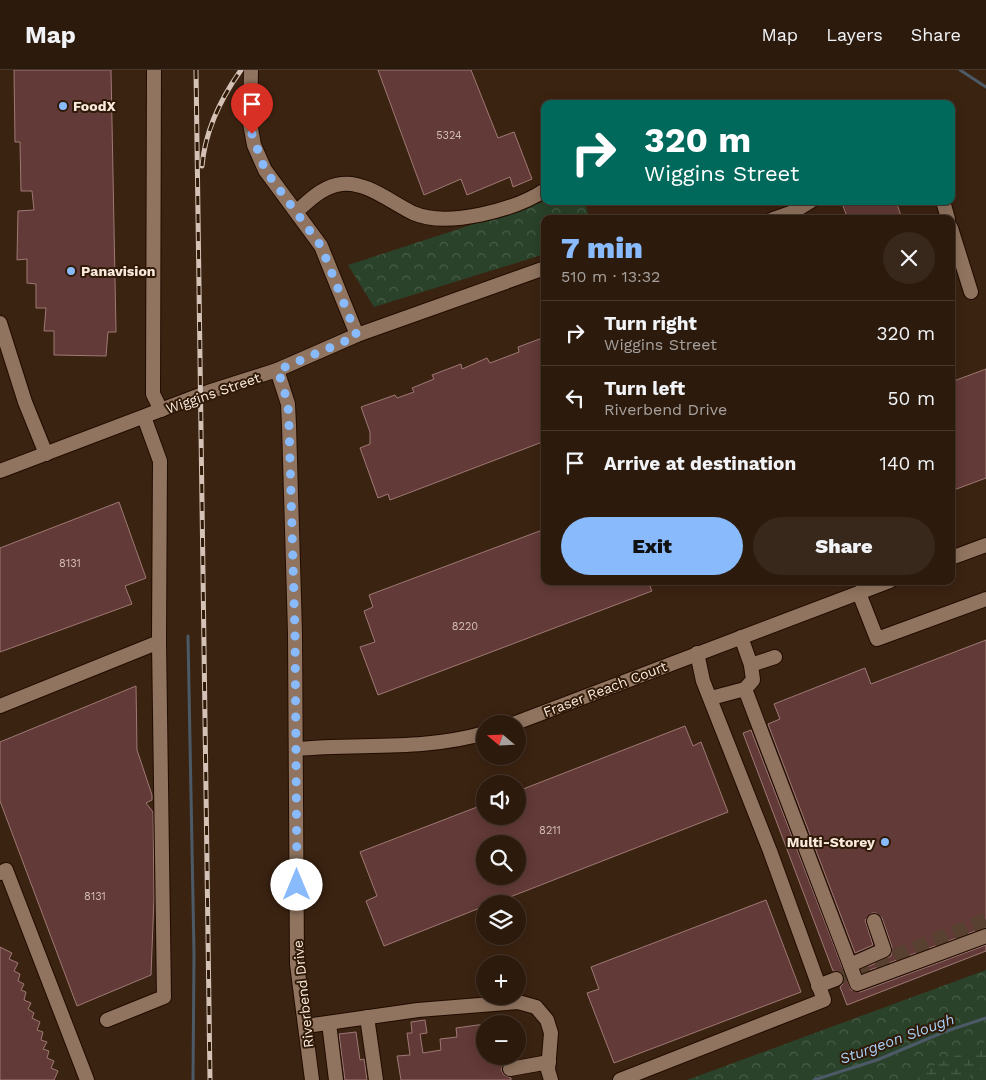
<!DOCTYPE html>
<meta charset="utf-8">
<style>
:root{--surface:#2c1a0d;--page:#38271b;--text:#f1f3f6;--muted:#a6a19d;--line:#48382e;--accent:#89bafc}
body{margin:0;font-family:"Work Sans",sans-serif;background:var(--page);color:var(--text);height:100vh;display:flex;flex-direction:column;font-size:19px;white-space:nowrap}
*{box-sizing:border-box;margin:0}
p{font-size:16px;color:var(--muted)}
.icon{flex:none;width:28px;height:28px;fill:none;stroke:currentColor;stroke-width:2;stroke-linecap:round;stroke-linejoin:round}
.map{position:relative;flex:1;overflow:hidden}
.details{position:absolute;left:541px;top:145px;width:414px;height:370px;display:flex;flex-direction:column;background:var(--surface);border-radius:10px;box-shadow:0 2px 12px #0003,0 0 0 1px var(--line)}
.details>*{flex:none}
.banner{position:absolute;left:541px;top:30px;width:414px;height:105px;border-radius:10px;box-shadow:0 2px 12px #0003,0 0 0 1px var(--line);background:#00695c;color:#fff;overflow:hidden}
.needle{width:32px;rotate:289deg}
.tools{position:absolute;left:476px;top:645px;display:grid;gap:10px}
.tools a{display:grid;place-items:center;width:50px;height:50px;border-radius:50%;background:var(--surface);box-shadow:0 2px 12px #0003,0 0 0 1px var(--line);font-size:25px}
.pin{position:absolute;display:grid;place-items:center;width:42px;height:42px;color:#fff;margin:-51px -21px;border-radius:50% 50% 50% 0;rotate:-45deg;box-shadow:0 0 5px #0007}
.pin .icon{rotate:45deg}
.me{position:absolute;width:55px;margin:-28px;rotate:0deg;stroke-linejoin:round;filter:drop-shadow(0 0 4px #0008)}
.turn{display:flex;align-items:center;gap:18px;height:105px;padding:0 20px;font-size:22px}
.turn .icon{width:65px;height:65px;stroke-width:2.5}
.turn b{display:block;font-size:35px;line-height:42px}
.round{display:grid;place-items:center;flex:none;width:52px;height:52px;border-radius:26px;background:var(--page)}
.overview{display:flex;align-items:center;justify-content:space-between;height:85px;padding:0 20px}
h1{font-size:30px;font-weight:800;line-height:38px;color:var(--accent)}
.cta{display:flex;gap:10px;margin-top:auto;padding:10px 20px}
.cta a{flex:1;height:58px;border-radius:30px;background:var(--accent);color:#111;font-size:20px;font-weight:800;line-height:58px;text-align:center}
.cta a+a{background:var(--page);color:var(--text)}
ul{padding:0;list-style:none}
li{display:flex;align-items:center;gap:15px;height:65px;padding:0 20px;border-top:1px solid var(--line)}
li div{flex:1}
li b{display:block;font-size:19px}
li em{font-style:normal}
header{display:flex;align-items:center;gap:30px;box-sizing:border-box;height:70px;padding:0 25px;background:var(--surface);border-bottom:1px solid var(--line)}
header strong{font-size:24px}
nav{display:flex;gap:28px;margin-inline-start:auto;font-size:18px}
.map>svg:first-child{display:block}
.forest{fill:url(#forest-crowns)}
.wetland{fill:url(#wetland-marsh)}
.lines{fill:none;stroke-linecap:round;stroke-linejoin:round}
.stream{stroke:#4c5a67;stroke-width:3}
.building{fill:#623a37;stroke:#9e7975;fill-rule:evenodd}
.minor-tunnel{stroke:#584130;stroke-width:14;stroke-dasharray:14 7;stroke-linecap:butt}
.minor-casing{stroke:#210c00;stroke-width:16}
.minor{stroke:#90745f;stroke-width:14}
.rail-casing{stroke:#d3c2b5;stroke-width:5}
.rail{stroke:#301a07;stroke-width:3;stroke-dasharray:9;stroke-linecap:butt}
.route{stroke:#89bafc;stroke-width:9;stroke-dasharray:0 16.2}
.poi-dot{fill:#89bafc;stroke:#301a07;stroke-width:2}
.labels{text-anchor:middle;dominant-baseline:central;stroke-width:4;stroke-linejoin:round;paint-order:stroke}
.number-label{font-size:11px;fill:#d4beb4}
.poi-label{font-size:14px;font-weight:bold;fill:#faeade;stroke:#301a07;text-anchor:start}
.street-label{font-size:14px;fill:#faeade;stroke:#301a07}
.water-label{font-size:15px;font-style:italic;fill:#a8d0f8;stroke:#301a07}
</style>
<header>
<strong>Map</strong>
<nav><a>Map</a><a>Layers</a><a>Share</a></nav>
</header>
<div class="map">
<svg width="986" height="1010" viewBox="0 0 986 1010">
<defs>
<pattern id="forest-crowns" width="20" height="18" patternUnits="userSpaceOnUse" patternTransform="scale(1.25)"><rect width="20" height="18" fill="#294229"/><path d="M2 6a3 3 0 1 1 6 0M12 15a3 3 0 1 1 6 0" fill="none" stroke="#495d48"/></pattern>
<pattern id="wetland-marsh" width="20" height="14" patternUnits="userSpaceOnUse" patternTransform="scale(1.25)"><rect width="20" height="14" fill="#294229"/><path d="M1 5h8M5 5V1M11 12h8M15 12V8" fill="none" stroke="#495d48"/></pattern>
</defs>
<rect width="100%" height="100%" fill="#3b2311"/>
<!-- forest -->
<g class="forest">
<polygon points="545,131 584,131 590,149 545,149 545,184 374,237 348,195"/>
<polygon points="986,900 986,1010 687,1010"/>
</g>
<!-- wetland -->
<polygon class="wetland" points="986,972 986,1000 974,999 967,1010 902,1010"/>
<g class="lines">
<!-- stream -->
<g class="stream">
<polyline points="960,0 986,17"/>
<polyline points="188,566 194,883 193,1010"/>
<polyline points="814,1010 877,990 944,962 986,948"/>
</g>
</g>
<!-- building -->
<g class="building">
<polygon points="14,0 111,0 116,262 108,262 106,286 54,285 54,261 44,261 46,238 36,238 36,214 27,213 27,189 17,190 18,141 34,140 32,121 21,121 20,72 15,72"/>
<polygon points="378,0 471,0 498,68 514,62 532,109 513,117 510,107 467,125 461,109 424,125"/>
<polygon points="841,131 896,131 902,149 848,149"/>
<polygon points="545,267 545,371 390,430 388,424 378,428 360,378 370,374 370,362 361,337 395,325 397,328 414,322 412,318 434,309 432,305 461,294 462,299 487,288 490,293 519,282 518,277"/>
<polygon points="986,299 986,408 951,421 951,312"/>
<polygon points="119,432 146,508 125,516 132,534 0,582 0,478"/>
<polygon points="545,459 545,511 648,511 652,521 378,625 360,577 375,572 364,541 373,537 369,525"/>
<polygon points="986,570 986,857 862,903 861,900 891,886 892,877 882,848 876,843 872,843 865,850 873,875 855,883 768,654 780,649 774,634 865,598 871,614"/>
<polygon points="136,616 137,680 152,725 152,730 146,733 153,742 154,828 151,905 77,936 0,731 0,672"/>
<path d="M685,656L693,676L701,672L728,742L492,834H485V836L384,876L366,831L377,826L360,782L485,734V746H518V721ZM485,774H518V806H485Z"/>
<polygon points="751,660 851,920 860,922 986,875 986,881 847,935 840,917 843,914 844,906 841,902 833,901 743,663"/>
<polygon points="766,830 801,922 614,993 587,923 599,919 591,897"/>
<polygon points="0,877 12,883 9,889 18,893 14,901 20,904 18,911 24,914 21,920 26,922 24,930 31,933 28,939 34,943 32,948 40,952 37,960 43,962 41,970 47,972 43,979 49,981 47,988 54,991 51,998 58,1001 54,1010 0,1010"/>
<polygon points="425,950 427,963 420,964 423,983 441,980 440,969 457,967 456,958 485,954 485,986 508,986 509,990 504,993 501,1000 504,1005 511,1008 511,1010 401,1010 397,986 410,985 407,963 412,963 411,952"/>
<polygon points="356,962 360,990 364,989 367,1010 345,1010 339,964"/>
</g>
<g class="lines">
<!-- minor-tunnel -->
<polyline class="minor-tunnel" points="836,909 986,850"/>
<defs>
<g id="minor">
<polyline points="154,0 153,324 161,340"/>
<polyline points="251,0 250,53 254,75 265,100 321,176 357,265"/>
<polyline points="943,131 948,149"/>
<path d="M297,141C311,129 323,116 342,114C366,111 392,133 413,143C447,158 515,140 545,120"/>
<polyline points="773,149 793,142 811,131"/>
<polyline points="951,158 971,222"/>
<polyline points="0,253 25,332 46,384"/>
<polyline points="277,300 288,334 289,355 295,563 297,894 312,1010"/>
<polyline points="0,401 208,322 277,300 357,265 545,198"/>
<polyline points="951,488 986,475"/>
<polyline points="859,523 877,569 986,529"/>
<polyline points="751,595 775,587"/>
<polyline points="745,619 850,895 884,880 874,851"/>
<polyline points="711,628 745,619 753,610 751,595 741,567"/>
<polyline points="0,636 159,572 160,391 144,347"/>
<polyline points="513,654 890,511"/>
<path d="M296,679C359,673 423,681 485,663"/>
<polyline points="0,803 6,800 87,1010"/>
<polyline points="850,895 857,914 986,866"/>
<polyline points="818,916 836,909"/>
<polyline points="367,947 376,1010"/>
<polyline points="107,950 164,927 159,572"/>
<polyline points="329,953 336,1010"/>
<polyline points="306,956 418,940 518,932 536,937 547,950 551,963 548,1000 551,1010"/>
<polyline points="510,999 549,992"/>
<polyline points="620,1010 824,930 770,781 703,611 697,583"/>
</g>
</defs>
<!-- minor casing -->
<use href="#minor" class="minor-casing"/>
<!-- minor -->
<use href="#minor" class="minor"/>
<defs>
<g id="rail">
<polyline points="196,0 210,1010"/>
<path d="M202,96C205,62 221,28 241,0"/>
</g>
</defs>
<!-- rail casing -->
<use href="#rail" class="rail-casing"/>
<!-- rail -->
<use href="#rail" class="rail"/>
</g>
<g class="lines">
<!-- route -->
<polyline class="route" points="252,64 265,100 321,176 357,266 278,300 288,334 289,355 295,563 297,815"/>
</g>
<!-- markers -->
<g class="poi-dot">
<circle cx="63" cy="36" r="5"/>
<circle cx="71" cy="201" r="5"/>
<circle cx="885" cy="772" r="5"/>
</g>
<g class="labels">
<!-- number labels -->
<g class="number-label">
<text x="449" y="65">5324</text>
<text x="70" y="493">8131</text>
<text x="465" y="556">8220</text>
<text x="550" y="760">8211</text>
<text x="95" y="826">8131</text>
</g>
<!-- poi labels -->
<g class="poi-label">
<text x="73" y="36">FoodX</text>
<text x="81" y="201">Panavision</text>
<text x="875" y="772" text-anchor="end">Multi-Storey</text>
</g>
<!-- street labels -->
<g class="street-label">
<text transform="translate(213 323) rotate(-19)">Wiggins Street</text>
<text transform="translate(605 619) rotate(-21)">Fraser Reach Court</text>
<text transform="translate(303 924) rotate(-96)">Riverbend Drive</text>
</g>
<!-- water labels -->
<g class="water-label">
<text transform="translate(897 969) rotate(-20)">Sturgeon Slough</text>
</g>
</g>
</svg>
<div class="tools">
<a><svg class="needle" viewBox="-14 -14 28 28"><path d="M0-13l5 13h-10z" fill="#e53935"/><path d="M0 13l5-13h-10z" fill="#a6a19d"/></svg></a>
<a><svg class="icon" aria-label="sound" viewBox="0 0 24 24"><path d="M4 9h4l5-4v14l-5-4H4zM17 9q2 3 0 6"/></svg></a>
<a><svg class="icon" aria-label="search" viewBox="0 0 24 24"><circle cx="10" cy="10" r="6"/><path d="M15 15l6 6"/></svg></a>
<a><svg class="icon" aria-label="layers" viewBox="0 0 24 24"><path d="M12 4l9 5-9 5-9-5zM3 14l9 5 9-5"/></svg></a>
<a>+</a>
<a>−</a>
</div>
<div class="pin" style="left:252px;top:64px;background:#d93025"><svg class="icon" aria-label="arrive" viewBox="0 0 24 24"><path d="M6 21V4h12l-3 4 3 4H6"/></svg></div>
<svg class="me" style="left:297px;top:815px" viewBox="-20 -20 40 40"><circle r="19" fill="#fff"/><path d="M0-13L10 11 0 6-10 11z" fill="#89bafc"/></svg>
<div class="banner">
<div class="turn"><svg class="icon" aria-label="right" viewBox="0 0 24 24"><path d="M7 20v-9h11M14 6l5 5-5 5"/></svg><div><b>320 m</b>Wiggins Street</div></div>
</div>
<section class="details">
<div class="overview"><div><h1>7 min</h1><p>510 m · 13:32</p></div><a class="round"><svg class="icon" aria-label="close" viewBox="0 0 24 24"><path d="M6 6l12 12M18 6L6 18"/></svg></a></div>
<ul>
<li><svg class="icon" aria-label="right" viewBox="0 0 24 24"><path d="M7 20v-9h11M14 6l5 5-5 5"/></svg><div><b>Turn right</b><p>Wiggins Street</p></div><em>320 m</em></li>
<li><svg class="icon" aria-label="left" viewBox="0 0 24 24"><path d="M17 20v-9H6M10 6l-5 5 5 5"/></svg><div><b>Turn left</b><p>Riverbend Drive</p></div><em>50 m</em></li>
<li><svg class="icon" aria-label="arrive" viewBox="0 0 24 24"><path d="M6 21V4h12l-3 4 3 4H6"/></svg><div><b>Arrive at destination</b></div><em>140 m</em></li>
</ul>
<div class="cta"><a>Exit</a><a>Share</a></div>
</section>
</div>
